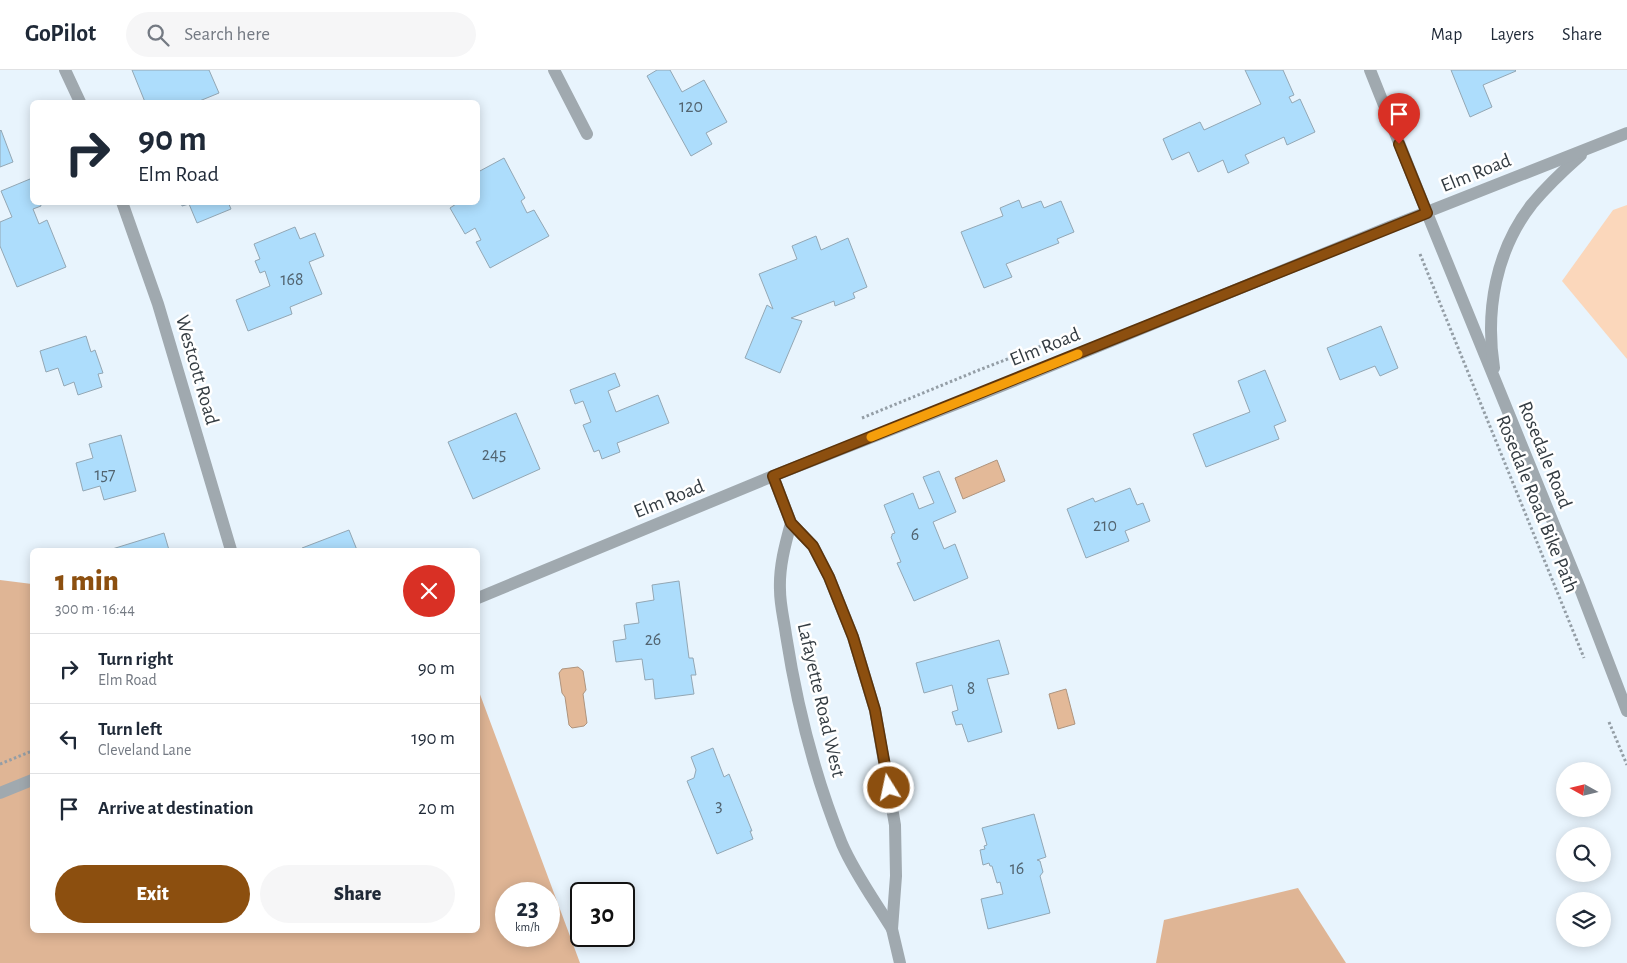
<!DOCTYPE html>
<meta charset="utf-8">
<style>
:root{--surface:#fff;--page:#f6f6f7;--text:#1f2937;--muted:#747a83;--line:#e0e1e3;--accent:#8c4f0f}
body{margin:0;font-family:"Alegreya Sans",sans-serif;background:var(--page);color:var(--text);height:100vh;display:flex;flex-direction:column;font-size:19px;white-space:nowrap}
*{box-sizing:border-box;margin:0}
p{font-size:16px;color:var(--muted)}
.icon{flex:none;width:28px;height:28px;fill:none;stroke:currentColor;stroke-width:2;stroke-linecap:round;stroke-linejoin:round}
.map{position:relative;flex:1;overflow:hidden}
.side{position:absolute;left:30px;top:478px;width:450px;height:385px;display:flex;flex-direction:column;background:var(--surface);border-radius:8px;box-shadow:0 2px 12px #0003}
.side>*{flex:none}
.banner{position:absolute;left:30px;top:30px;width:450px;height:105px;border-radius:8px;box-shadow:0 2px 12px #0003;background:#fff;color:var(--text);overflow:hidden}
.needle{width:32px;rotate:278deg}
.fabs{position:absolute;left:1556px;top:692px;display:grid;gap:10px}
.fabs a{display:grid;place-items:center;width:55px;height:55px;border-radius:50%;background:var(--surface);box-shadow:0 2px 12px #0003;font-size:25px}
.speed{position:absolute;left:495px;top:812px;display:flex;gap:10px;font-size:25px;font-weight:700;text-align:center}
.speed>*{display:grid;place-content:center;width:65px;height:65px;border-radius:50%;background:var(--surface);box-shadow:0 2px 12px #0003;line-height:1}
.speed small{font-size:12px;font-weight:400}
.speed .limit{border:2px solid #111;border-radius:8px;background:#fff;color:#111}
.pin{position:absolute;display:grid;place-items:center;width:42px;height:42px;color:#fff;margin:-51px -21px;border-radius:50% 50% 50% 0;rotate:-45deg;box-shadow:0 0 5px #0007}
.pin .icon{rotate:45deg}
.me{position:absolute;width:55px;margin:-28px;rotate:350deg;stroke-linejoin:round;filter:drop-shadow(0 0 4px #0008)}
.turn{display:flex;align-items:center;gap:18px;height:105px;padding:0 25px;font-size:22px}
.turn .icon{width:65px;height:65px;stroke-width:2.5}
.turn b{display:block;font-size:35px;line-height:42px}
.round{display:grid;place-items:center;flex:none;width:52px;height:52px;border-radius:26px;background:var(--page)}
.summary{display:flex;align-items:center;justify-content:space-between;height:85px;padding:0 25px}
h1{font-size:30px;font-weight:800;line-height:38px;color:var(--accent)}
.cta{display:flex;gap:10px;margin-top:auto;padding:10px 25px}
.cta a{flex:1;height:58px;border-radius:30px;background:var(--accent);color:#fff;font-size:20px;font-weight:800;line-height:58px;text-align:center}
.cta a+a{background:var(--page);color:var(--text)}
ul{padding:0;list-style:none}
li{display:flex;align-items:center;gap:15px;height:70px;padding:0 25px;border-top:1px solid var(--line)}
li div{flex:1}
li b{display:block;font-size:19px}
li em{font-style:normal}
header{display:flex;align-items:center;gap:30px;box-sizing:border-box;height:70px;padding:0 25px;background:var(--surface);border-bottom:1px solid var(--line)}
header strong{font-size:24px}
nav{display:flex;gap:28px;margin-inline-start:auto;font-size:18px}
.search{width:350px;height:45px;background:var(--page);display:flex;align-items:center;gap:12px;box-sizing:border-box;padding:0 18px;border-radius:28px;color:var(--muted);font-size:19px}
.map>svg:first-child{display:block}
.green{fill:#fbd7bb}
.forest{fill:#dfb595;fill-rule:evenodd}
.water{fill:#e3b998;stroke:#ae947e}
.building{fill:#adddfc;stroke:#93a7b4}
.lines{fill:none;stroke-linecap:round;stroke-linejoin:round}
.path{stroke:#949ea6;stroke-width:3;stroke-dasharray:2.5 2.5;stroke-linecap:butt}
.minor{stroke:#a0a9af;stroke-width:12}
.tertiary{stroke:#a0a9af;stroke-width:12}
.route-casing{stroke:#5b330a;stroke-width:12}
.route{stroke:#8c4f0f;stroke-width:9}
.slow{stroke:#f59e0b;stroke-width:9}
.labels{text-anchor:middle;dominant-baseline:central;stroke-width:5;stroke-linejoin:round;paint-order:stroke}
.number-label{font-size:18px;fill:#526470}
.street-label{font-size:20px;fill:#343c42;stroke:#fff}
</style>
<header>
<strong>GoPilot</strong>
<div class="search"><svg class="icon" aria-label="search" viewBox="0 0 24 24"><circle cx="10" cy="10" r="6"/><path d="M15 15l6 6"/></svg>Search here</div>
<nav><a>Map</a><a>Layers</a><a>Share</a></nav>
</header>
<div class="map">
<svg width="1627" height="893" viewBox="0 0 1627 893">
<rect width="100%" height="100%" fill="#e8f4fd"/>
<!-- green -->
<polygon class="green" points="1627,135 1627,289 1562,211 1613,140"/>
<!-- forest -->
<g class="forest">
<path d="M0,510L32,514V860H478V619L580,893H0ZM506,824H549V866H506Z"/>
<polygon points="1298,818 1346,893 1156,893 1164,850"/>
</g>
<!-- water -->
<g class="water">
<polygon points="997,390 1005,411 963,429 955,408"/>
<polygon points="578,597 583,601 586,620 583,624 587,653 584,656 572,658 569,655 565,627 562,623 559,603 562,599"/>
<polygon points="1066,619 1075,654 1058,659 1049,624"/>
</g>
<!-- building -->
<g class="building">
<polygon points="132,0 209,0 219,23 197,32 145,32"/>
<polygon points="657,0 670,0 682,22 704,10 727,52 706,63 712,74 691,86 647,6"/>
<polygon points="1245,0 1283,0 1294,25 1289,27 1292,33 1300,29 1315,62 1287,75 1284,67 1245,85 1249,93 1228,103 1223,90 1198,102 1189,82 1172,90 1163,69 1200,52 1204,60 1261,34"/>
<polygon points="1451,0 1515,0 1516,1 1483,15 1492,37 1470,47"/>
<polygon points="1,60 13,92 0,97 0,61"/>
<polygon points="504,88 525,128 521,131 527,143 534,140 549,166 490,198 476,172 481,170 475,158 465,164 450,138 459,132 478,132 478,102"/>
<polygon points="30,109 32,115 32,132 40,132 41,136 33,139 39,154 47,150 66,197 17,217 0,176 0,152 12,147 1,121"/>
<polygon points="1019,130 1022,138 1041,131 1044,138 1061,131 1074,162 1057,169 1059,173 1006,194 1012,207 984,218 961,162 1003,146 1000,138"/>
<polygon points="181,132 228,132 231,139 197,153 189,134 182,136"/>
<polygon points="295,157 300,169 315,163 324,186 309,192 322,224 290,237 292,244 248,261 236,230 270,216 265,201 260,203 255,191 260,189 254,174"/>
<polygon points="816,166 821,180 848,168 867,217 853,223 855,228 835,236 834,231 791,248 802,251 780,303 745,288 767,235 773,239 759,204 797,189 792,176"/>
<polygon points="1381,256 1398,298 1380,306 1375,296 1340,310 1327,278"/>
<polygon points="86,266 91,282 95,280 103,303 98,304 102,317 78,325 74,312 64,316 58,298 46,302 40,281"/>
<polygon points="1265,300 1286,351 1274,356 1279,369 1206,397 1193,364 1250,342 1238,311"/>
<polygon points="615,303 620,316 608,321 616,342 658,325 669,353 617,373 620,382 602,389 599,380 594,382 583,355 591,352 583,331 575,334 570,320"/>
<polygon points="516,343 540,399 473,429 448,372"/>
<polygon points="121,365 136,421 104,430 100,416 83,421 76,393 93,388 89,374"/>
<polygon points="939,401 956,442 933,452 944,479 955,474 968,508 914,531 897,493 901,492 891,467 892,466 892,464 895,463 884,435 913,423 919,439 934,433 923,407"/>
<polygon points="1130,418 1137,435 1143,433 1150,451 1125,461 1129,471 1086,488 1067,439 1093,428 1095,432"/>
<polygon points="349,460 357,480 303,480 302,478"/>
<polygon points="164,463 169,480 109,480"/>
<polygon points="679,511 689,588 693,588 696,605 691,605 694,624 655,629 653,609 645,610 642,589 616,592 613,571 626,569 624,555 639,553 636,533 654,530 652,515"/>
<polygon points="999,570 1009,604 987,609 1002,662 968,672 962,654 956,655 952,642 958,640 952,615 924,623 916,593"/>
<polygon points="713,678 724,707 729,704 752,761 750,761 753,769 717,784 687,711 694,708 696,700 691,687"/>
<polygon points="1034,744 1046,787 1037,790 1040,791 1043,802 1040,806 1050,843 988,859 981,829 1003,824 1000,812 997,813 992,796 990,796 989,793 983,795 980,780 985,779 984,776 987,775 982,758"/>
</g>
<g class="lines">
<!-- path -->
<g class="path">
<polyline points="1420,184 1584,588"/>
<polyline points="862,348 979,300 1070,265"/>
<polyline points="1609,652 1627,695"/>
<polyline points="0,694 32,681"/>
</g>
<!-- minor -->
<g class="minor">
<polyline points="65,0 80,32"/>
<polyline points="554,0 587,64"/>
<polyline points="1370,0 1427,143"/>
<polyline points="122,132 158,234 231,480"/>
<polyline points="773,406 791,453 813,476 829,507 853,567 875,640 895,755 896,806 892,859 900,893"/>
<path d="M791,453C785,475 779,497 780,520C780,535 784,550 786,565C797,636 815,707 842,774C855,804 875,831 892,859"/>
</g>
<!-- tertiary -->
<g class="tertiary">
<polyline points="1427,143 1579,516 1627,641"/>
<path d="M1494,298C1485,240 1496,180 1532,134C1547,116 1564,100 1581,85"/>
<polyline points="478,528 773,406 977,326 1389,157 1627,63"/>
<polyline points="0,723 32,710"/>
</g>
</g>
<g class="lines">
<defs>
<polyline id="route" points="889,718 875,640 853,567 829,507 813,476 791,453 773,406 1427,143 1399,74"/>
</defs>
<!-- route casing -->
<use href="#route" class="route-casing"/>
<!-- route -->
<use href="#route" class="route"/>
<!-- slow -->
<polyline class="slow" points="871,367 1078,284"/>
</g>
<g class="labels">
<!-- number labels -->
<g class="number-label">
<text x="691" y="37">120</text>
<text x="292" y="210">168</text>
<text x="494" y="385">245</text>
<text x="105" y="405">157</text>
<text x="1105" y="456">210</text>
<text x="915" y="465">6</text>
<text x="653" y="570">26</text>
<text x="971" y="619">8</text>
<text x="719" y="736">3</text>
<text x="1017" y="799">16</text>
</g>
<!-- street labels -->
<g class="street-label">
<text transform="translate(1476 103) rotate(-22)">Elm Road</text>
<text transform="translate(1045 277) rotate(-22)">Elm Road</text>
<text transform="translate(197 300) rotate(74)">Westcott Road</text>
<text transform="translate(1545 385) rotate(68)">Rosedale Road</text>
<text transform="translate(669 429) rotate(-22)">Elm Road</text>
<text transform="translate(1537 434) rotate(68)">Rosedale Road Bike Path</text>
<text transform="translate(821 630) rotate(77)">Lafayette Road West</text>
</g>
</g>
</svg>
<div class="fabs">
<a><svg class="needle" viewBox="-14 -14 28 28"><path d="M0-13l5 13h-10z" fill="#e53935"/><path d="M0 13l5-13h-10z" fill="#747a83"/></svg></a>
<a><svg class="icon" aria-label="search" viewBox="0 0 24 24"><circle cx="10" cy="10" r="6"/><path d="M15 15l6 6"/></svg></a>
<a><svg class="icon" aria-label="layers" viewBox="0 0 24 24"><path d="M12 4l9 5-9 5-9-5zM3 14l9 5 9-5"/></svg></a>
</div>
<div class="speed"><div>23<small>km/h</small></div><div class="limit">30</div></div>
<div class="pin" style="left:1399px;top:74px;background:#d93025"><svg class="icon" aria-label="arrive" viewBox="0 0 24 24"><path d="M6 21V4h12l-3 4 3 4H6"/></svg></div>
<svg class="me" style="left:889px;top:718px" viewBox="-20 -20 40 40"><circle r="17" fill="#8c4f0f" stroke="#fff" stroke-width="3"/><path d="M0-11L8 9 0 5-8 9z" fill="#fff"/></svg>
<div class="banner">
<div class="turn"><svg class="icon" aria-label="right" viewBox="0 0 24 24"><path d="M7 20v-9h11M14 6l5 5-5 5"/></svg><div><b>90 m</b>Elm Road</div></div>
</div>
<section class="side">
<div class="summary"><div><h1>1 min</h1><p>300 m · 16:44</p></div><a class="round" style="background:#d93025;color:#fff"><svg class="icon" aria-label="close" viewBox="0 0 24 24"><path d="M6 6l12 12M18 6L6 18"/></svg></a></div>
<ul>
<li><svg class="icon" aria-label="right" viewBox="0 0 24 24"><path d="M7 20v-9h11M14 6l5 5-5 5"/></svg><div><b>Turn right</b><p>Elm Road</p></div><em>90 m</em></li>
<li><svg class="icon" aria-label="left" viewBox="0 0 24 24"><path d="M17 20v-9H6M10 6l-5 5 5 5"/></svg><div><b>Turn left</b><p>Cleveland Lane</p></div><em>190 m</em></li>
<li><svg class="icon" aria-label="arrive" viewBox="0 0 24 24"><path d="M6 21V4h12l-3 4 3 4H6"/></svg><div><b>Arrive at destination</b></div><em>20 m</em></li>
</ul>
<div class="cta"><a>Exit</a><a>Share</a></div>
</section>
</div>
